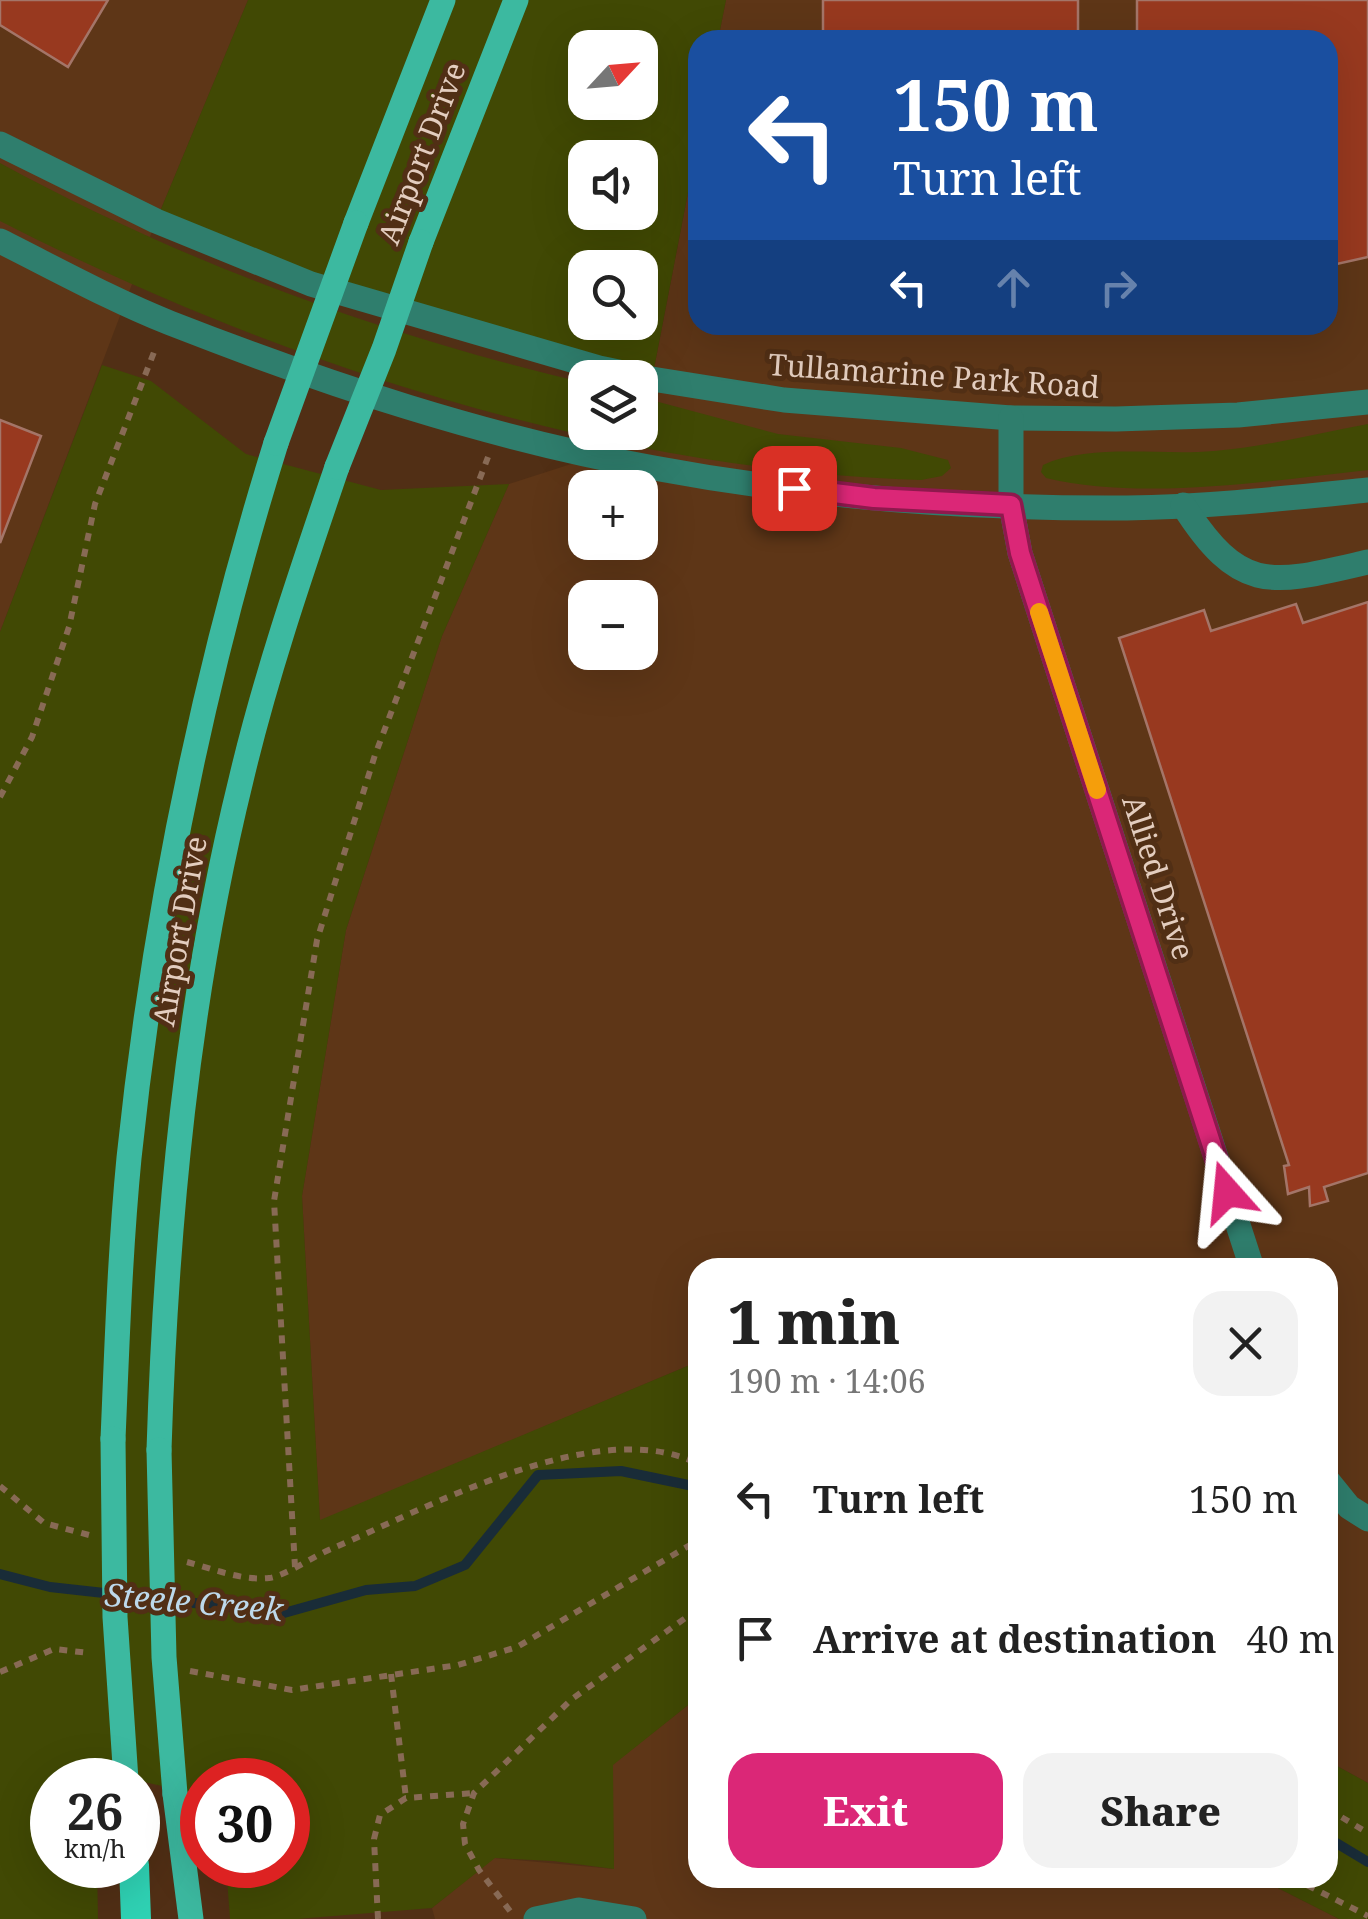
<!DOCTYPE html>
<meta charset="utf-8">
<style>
:root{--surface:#fff;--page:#f2f2f2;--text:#222;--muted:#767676;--accent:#db2777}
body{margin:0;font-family:"Noto Serif",serif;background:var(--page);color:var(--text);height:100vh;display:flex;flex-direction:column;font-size:38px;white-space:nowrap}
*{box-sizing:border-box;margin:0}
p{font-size:32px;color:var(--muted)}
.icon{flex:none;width:55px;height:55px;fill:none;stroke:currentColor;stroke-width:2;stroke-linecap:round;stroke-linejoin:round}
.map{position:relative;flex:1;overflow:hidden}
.panel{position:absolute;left:688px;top:1258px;width:650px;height:630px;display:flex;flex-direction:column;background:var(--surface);border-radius:30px;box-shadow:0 10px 40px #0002}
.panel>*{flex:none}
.hud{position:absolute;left:688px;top:30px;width:650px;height:305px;border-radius:30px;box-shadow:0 10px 40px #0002;background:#1a4fa0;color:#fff;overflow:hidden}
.needle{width:65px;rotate:64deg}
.tools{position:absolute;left:568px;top:30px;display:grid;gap:20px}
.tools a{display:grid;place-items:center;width:90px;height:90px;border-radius:20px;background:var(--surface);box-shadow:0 10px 40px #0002;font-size:50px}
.speed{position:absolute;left:30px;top:1758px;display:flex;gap:20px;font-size:50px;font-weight:700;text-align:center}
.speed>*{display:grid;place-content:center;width:130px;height:130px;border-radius:50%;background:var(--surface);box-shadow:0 10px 40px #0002;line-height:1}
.speed small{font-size:25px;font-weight:400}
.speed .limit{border:15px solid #d22;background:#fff;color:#111}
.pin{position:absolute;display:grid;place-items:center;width:85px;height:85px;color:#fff;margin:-42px;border-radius:20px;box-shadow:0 5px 15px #0006}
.me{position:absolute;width:110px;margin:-55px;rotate:342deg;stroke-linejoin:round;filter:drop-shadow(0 0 8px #0008)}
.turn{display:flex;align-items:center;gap:35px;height:210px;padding:0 40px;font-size:45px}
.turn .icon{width:130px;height:130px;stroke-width:2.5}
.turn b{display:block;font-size:70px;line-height:85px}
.lanes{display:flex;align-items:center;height:95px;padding:0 40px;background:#0003;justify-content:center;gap:50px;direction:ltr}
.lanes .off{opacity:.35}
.round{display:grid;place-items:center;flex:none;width:105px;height:105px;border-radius:30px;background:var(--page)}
.overview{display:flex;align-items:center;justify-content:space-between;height:170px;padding:0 40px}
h1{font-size:60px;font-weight:800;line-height:75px}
.cta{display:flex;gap:20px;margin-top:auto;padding:20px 40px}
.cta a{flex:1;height:115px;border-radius:30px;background:var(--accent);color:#fff;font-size:40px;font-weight:800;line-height:115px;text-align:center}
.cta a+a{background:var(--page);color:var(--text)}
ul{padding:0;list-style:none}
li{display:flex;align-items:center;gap:30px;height:140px;padding:0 40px}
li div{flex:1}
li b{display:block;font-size:38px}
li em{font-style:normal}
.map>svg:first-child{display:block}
.built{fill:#5e3617;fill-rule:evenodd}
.green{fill:#414904;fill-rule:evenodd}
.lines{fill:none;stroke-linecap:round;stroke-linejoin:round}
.stream{stroke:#192c38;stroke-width:10}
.building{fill:#98391f;stroke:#a47568;stroke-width:2.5}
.path{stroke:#886a55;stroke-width:6;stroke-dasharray:8 8;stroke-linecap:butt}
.minor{stroke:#2f7e6d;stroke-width:25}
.major{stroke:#3cb9a0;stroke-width:25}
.highway{stroke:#2fd2b4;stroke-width:30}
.major-bridge{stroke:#3cb9a0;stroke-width:25}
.route-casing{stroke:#8e194d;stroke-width:25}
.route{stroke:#db2777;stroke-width:18}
.slow{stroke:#f59e0b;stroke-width:18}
.labels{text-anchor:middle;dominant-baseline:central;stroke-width:10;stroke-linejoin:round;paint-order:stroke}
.street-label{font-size:30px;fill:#e3cdbf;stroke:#512f15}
.water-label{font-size:32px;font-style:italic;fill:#bdd9eb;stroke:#512f15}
</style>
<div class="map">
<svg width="1368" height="1919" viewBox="0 0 1368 1919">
<rect width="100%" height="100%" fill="#512f15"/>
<!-- built -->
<g class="built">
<polygon points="0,0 248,0 156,221 0,632"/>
<path d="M726,0H1368V1783L1328,1761V1268H698L697,1362L320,1521L302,1196L346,930L442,636L509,484L596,456L613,433L640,432V395L652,379L697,146L698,325H1328V40H718ZM585,488H640V542H585ZM585,598H640V652H585Z"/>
<polygon points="697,1698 698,1878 1258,1878 1339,1919 435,1919 432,1908 494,1858 614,1869 612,1765"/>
</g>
<!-- green -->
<g class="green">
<path d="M248,0H726L718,40H698L697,146L652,379L599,368L156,221ZM585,48H640V102H585ZM585,158H640V212H585ZM585,268H640V322H585Z"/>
<path d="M0,163C184,263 382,335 585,383V432H640V397L778,434L901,448L948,460L951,468L942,476L921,480C608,470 277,363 0,221Z"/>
<polygon points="102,365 151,381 246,454 381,490 509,484 442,636 346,930 302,1196 320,1520 697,1362 697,1698 613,1765 614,1869 553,1861 495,1858 432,1908 297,1919 230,1919 226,1865 288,1865 288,1780 202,1780 202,1795 95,1771 95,1780 52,1780 52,1865 97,1865 98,1919 0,1919 0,632"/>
<path d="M1368,424V470C1269,481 1143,501 1046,478L1041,472L1043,465C1090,443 1162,456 1214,451C1266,447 1317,433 1368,424Z"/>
<polygon points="1328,1761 1368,1783 1368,1919 1339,1919 1258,1878 1328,1878"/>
</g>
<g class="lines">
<!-- stream -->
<g class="stream">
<polyline points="0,1574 50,1587 284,1613 366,1590 415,1586 465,1565 538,1475 621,1471 698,1487"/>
<polyline points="1328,1838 1368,1862"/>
</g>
</g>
<!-- building -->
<g class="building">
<polygon points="0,0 108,0 68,67 0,25"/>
<rect x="823" y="0" width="255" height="40"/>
<polygon points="1137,0 1368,0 1368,257 1328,266 1328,40 1137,40"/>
<polygon points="0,420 41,436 0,543"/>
<polygon points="1368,602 1368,1173 1324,1187 1328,1201 1310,1206 1309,1187 1288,1194 1284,1166 1289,1165 1119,638 1204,610 1211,631 1296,604 1303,623"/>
</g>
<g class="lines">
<!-- path -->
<g class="path">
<polyline points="0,797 32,737 69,627 95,504 156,347"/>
<polyline points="0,1486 44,1523 89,1535"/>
<path d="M187,1562C213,1569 243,1581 269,1578C285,1576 314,1556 331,1549C426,1509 598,1413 698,1464"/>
<polyline points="295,1567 274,1201 317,940 375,755 488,457"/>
<polyline points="190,1671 292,1690 458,1665 517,1647 690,1545 698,1545"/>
<polyline points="0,1672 54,1649 89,1653"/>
<polyline points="391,1674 406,1798"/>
<polyline points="1328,1809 1368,1833"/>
<polyline points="1293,1878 1368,1916"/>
<polyline points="510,1911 479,1870 465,1844 463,1824 474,1793 572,1699 698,1609"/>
<polyline points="378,1919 374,1839 380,1815 406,1798 474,1793"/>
</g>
<!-- minor -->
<g class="minor">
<polyline points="0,144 156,221 311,284 599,368 652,379 784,400 1011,418 1116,419 1238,415 1368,402"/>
<path d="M0,241C56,269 112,300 170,323C326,384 488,438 654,468C809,497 969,509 1127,508C1207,507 1288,498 1368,490"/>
<polyline points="1011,418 1011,505 1020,553 1252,1268"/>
<path d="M1183,505C1241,596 1272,584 1368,562"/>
<polyline points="1328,1481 1349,1507 1368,1519"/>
<polyline points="536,1919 579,1910 634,1919"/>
</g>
<!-- major -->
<g class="major">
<polyline points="356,223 443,0"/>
<polyline points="421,242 516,0"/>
<path d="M113,1439C117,1345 120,1251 129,1158C154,917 204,674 276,443"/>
<path d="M159,1450C166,1225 187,999 241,780C266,674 302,570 337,467"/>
<polyline points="175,1794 191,1919"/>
</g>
<!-- highway -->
<polyline class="highway" points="134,1865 136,1919"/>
<!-- major-bridge -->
<g class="major-bridge">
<polyline points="276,443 356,223"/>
<polyline points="337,467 384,349 421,242"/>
<polyline points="113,1439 115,1617 126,1780"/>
<polyline points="159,1450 164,1657 175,1794"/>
</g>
</g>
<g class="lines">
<defs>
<polyline id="route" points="794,488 874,498 1011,505 1020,553 1227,1192"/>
</defs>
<!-- route casing -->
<use href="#route" class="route-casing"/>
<!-- route -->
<use href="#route" class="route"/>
<!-- slow -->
<polyline class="slow" points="1039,612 1097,790"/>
</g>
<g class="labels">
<!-- street labels -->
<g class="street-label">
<text transform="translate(421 153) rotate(-69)">Airport Drive</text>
<text transform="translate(934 375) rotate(4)">Tullamarine Park Road</text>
<text transform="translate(1159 877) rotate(72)">Allied Drive</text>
<text transform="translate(179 931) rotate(-80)">Airport Drive</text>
</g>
<!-- water labels -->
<g class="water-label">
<text transform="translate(194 1601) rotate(5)">Steele Creek</text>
</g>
</g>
</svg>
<div class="tools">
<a><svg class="needle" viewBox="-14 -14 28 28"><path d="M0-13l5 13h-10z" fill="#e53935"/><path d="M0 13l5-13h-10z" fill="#767676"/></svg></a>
<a><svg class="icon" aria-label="sound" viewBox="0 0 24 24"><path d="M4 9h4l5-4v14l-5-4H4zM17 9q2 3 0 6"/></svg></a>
<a><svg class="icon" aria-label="search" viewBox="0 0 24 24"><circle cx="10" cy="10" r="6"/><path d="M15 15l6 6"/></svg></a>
<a><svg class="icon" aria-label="layers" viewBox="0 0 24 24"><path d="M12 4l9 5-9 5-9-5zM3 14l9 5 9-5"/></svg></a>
<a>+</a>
<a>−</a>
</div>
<div class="speed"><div>26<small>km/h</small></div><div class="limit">30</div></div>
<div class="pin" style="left:794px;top:488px;background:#d93025"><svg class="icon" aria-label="arrive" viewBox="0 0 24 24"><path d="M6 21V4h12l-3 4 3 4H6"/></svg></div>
<svg class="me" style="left:1227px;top:1192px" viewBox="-20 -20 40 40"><path d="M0-17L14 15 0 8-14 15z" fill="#db2777" stroke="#fff" stroke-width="4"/></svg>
<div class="hud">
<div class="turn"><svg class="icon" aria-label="left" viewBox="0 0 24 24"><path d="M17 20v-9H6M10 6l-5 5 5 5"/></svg><div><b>150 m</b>Turn left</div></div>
<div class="lanes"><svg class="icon" aria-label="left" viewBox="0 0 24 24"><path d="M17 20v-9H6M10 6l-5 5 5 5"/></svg><svg class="icon off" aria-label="ahead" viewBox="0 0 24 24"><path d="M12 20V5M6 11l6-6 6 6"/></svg><svg class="icon off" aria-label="right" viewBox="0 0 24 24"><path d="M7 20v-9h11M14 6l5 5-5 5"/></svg></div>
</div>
<section class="panel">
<div class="overview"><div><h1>1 min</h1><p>190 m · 14:06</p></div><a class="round"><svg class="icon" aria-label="close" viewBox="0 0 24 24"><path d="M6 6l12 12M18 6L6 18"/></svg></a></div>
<ul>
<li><svg class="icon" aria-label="left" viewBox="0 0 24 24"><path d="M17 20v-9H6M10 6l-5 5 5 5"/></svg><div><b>Turn left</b></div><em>150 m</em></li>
<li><svg class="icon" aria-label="arrive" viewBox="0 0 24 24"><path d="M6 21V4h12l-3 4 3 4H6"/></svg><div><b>Arrive at destination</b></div><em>40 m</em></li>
</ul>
<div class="cta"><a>Exit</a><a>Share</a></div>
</section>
</div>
